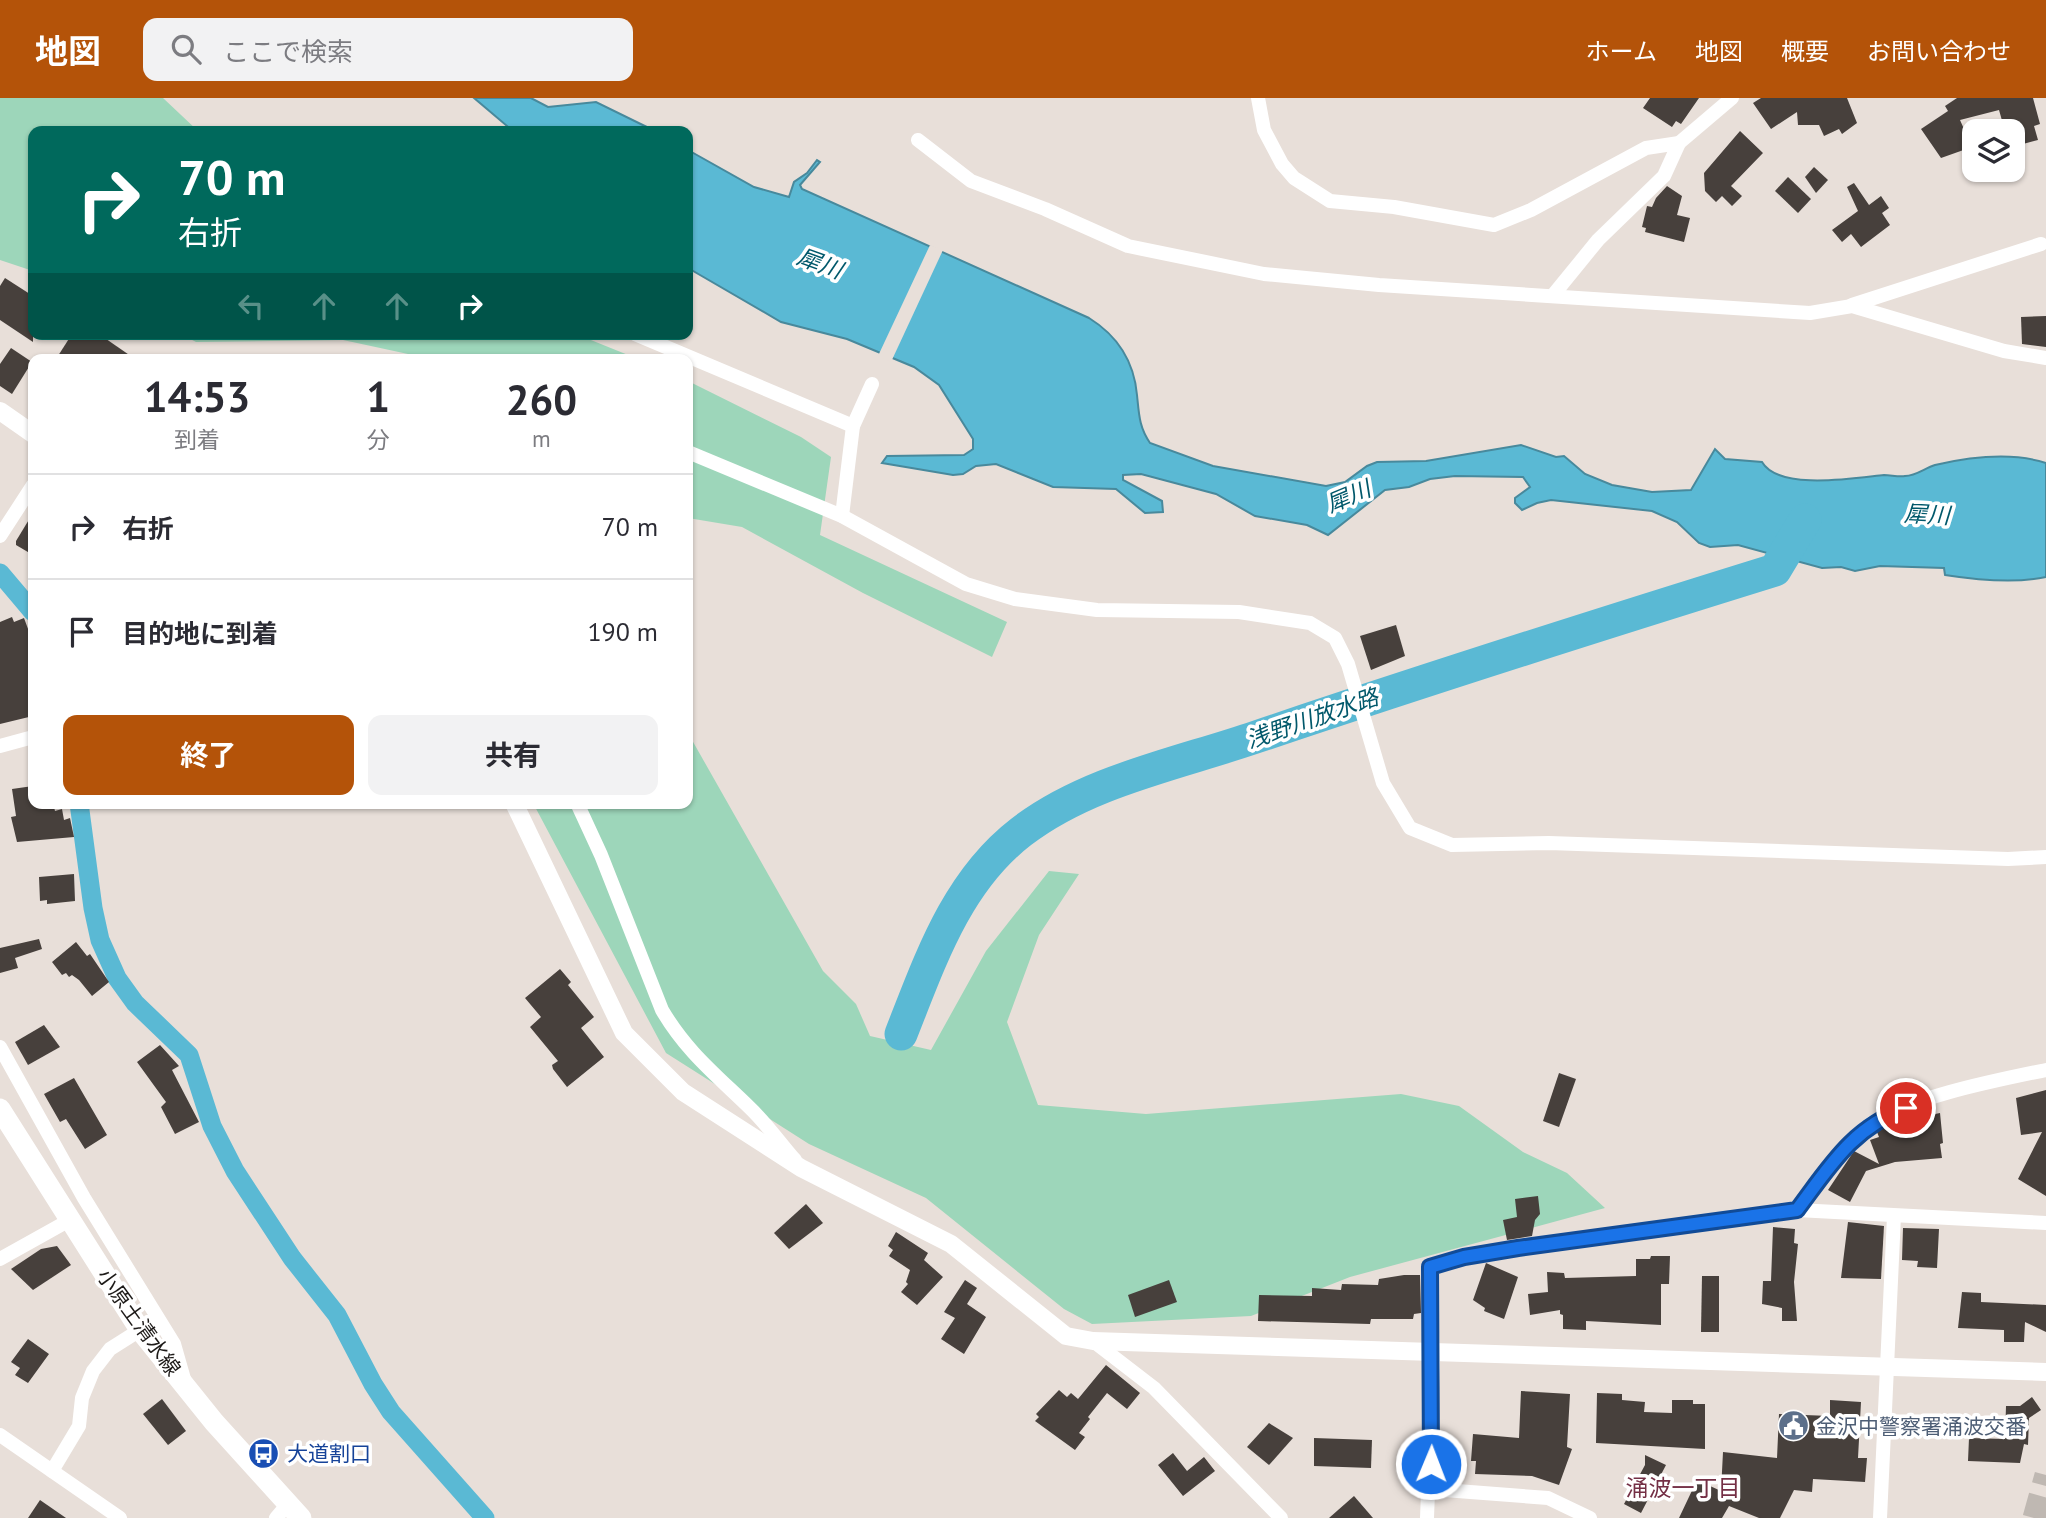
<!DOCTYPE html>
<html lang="ja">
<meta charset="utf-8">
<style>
:root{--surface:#fff;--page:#f2f2f3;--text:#2b2b33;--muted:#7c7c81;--line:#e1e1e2;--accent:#b45309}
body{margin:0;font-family:"PT Sans","Noto Sans JP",sans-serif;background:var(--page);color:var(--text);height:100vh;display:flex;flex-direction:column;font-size:26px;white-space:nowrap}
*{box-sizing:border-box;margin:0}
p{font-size:23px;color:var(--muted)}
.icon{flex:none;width:38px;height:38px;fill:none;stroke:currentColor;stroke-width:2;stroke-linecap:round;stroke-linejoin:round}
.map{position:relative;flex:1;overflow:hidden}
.side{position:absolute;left:28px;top:256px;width:665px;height:455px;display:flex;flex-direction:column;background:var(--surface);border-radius:14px;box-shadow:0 2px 5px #0004}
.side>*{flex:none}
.guide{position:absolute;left:28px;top:28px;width:665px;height:214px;border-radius:14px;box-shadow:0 2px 5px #0004;background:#00695c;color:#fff;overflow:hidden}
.controls{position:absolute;left:1962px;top:21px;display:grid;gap:14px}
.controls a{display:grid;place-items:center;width:63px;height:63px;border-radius:14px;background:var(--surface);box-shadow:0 2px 5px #0004;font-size:35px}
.pin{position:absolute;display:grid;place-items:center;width:60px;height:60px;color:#fff;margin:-30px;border:4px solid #fff;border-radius:50%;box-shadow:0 2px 7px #0007}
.me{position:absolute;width:77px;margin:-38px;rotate:1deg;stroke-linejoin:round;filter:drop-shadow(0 0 5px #0008)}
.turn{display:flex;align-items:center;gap:24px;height:147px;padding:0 35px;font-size:32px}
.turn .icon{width:91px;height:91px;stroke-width:2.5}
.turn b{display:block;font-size:49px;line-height:60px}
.lanes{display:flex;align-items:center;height:66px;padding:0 35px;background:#0003;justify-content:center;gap:35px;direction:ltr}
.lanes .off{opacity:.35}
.eta{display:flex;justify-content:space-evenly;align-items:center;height:119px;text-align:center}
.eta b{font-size:42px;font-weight:700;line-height:49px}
.primary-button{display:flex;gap:14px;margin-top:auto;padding:14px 35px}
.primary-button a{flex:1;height:80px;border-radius:14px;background:var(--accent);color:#fff;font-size:28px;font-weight:700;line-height:80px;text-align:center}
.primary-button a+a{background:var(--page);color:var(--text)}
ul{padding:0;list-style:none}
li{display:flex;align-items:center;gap:21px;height:105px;padding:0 35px;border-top:2px solid var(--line)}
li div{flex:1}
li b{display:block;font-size:26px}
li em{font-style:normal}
header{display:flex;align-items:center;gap:42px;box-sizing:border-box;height:98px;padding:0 35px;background:var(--accent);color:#fff}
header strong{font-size:33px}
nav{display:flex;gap:38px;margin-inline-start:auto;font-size:24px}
.search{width:490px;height:63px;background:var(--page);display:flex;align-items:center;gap:18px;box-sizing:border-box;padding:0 24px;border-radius:14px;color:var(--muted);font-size:26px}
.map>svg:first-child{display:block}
.green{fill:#9dd6ba}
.water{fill:#5ab9d4;stroke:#48899c;stroke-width:2}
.pier{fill:#e8dfd9}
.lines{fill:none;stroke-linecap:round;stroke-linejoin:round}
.canal{stroke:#5ab9d4;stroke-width:19}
.river{stroke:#5ab9d4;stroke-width:33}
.building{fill:#47403c}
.primary-tunnel{stroke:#bfb8b2;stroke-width:23;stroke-dasharray:23 11;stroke-linecap:butt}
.minor{stroke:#fff;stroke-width:14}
.tertiary{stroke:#fff;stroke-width:18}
.secondary{stroke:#fff;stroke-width:21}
.route-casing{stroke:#114b97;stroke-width:18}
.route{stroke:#1a73e8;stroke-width:12}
.labels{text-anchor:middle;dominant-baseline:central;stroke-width:7;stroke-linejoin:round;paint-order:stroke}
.street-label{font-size:21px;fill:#1d1a18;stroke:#fff}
.service-label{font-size:21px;fill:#4e5e75;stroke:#fff;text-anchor:start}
.transit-label{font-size:21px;fill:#164399;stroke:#fff;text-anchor:start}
.water-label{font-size:23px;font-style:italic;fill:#01586b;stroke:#fff}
.neighbourhood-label{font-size:23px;fill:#742f45;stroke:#fff}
</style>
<header>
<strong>地図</strong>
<div class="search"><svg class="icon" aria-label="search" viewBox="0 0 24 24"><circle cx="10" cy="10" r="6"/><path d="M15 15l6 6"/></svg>ここで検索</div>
<nav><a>ホーム</a><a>地図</a><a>概要</a><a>お問い合わせ</a></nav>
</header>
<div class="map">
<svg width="2046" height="1420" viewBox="0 0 2046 1420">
<rect width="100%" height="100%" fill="#e8dfd9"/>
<!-- green -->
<g class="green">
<polygon points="0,0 163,0 198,33 33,33 33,173 0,162"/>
<polygon points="181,236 576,236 638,261 410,261 408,256 343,242 196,244"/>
<polygon points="688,283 801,339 831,359 820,437 1007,524 992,559 863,495 742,429 688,420"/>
<polygon points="688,635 823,873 856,906 870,938 931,952 986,853 1049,773 1079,776 1039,837 1007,924 1038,1007 1146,1016 1401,996 1459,1008 1523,1054 1567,1075 1605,1110 1350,1179 1251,1218 1092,1226 1064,1211 926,1100 809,1046 666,955 533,705 688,705"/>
</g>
<!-- water -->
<g class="water">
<polygon points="474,0 531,0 548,9 596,4 655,33 513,33"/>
<path d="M688,52L754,89L789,99L794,84L807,75L817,62L820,64L800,87L802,91L1089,220C1118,238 1134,263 1137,297C1139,316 1139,329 1150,345L1213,368L1326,388L1345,384L1367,368L1377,364L1426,363L1521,347L1556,359L1564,358L1585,376L1612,387L1652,394L1691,392L1715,351L1725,361L1762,364C1779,393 1855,380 1884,377C1891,377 1898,379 1905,378C1916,378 1925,370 1935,367C1970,359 2012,354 2046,365V479C2014,486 1977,482 1945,477L1944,470L1880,468L1855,473L1841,469L1822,470L1738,447L1710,449L1699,445L1677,424L1652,413L1551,402L1537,405L1522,412L1515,405V400L1530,389L1523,379L1455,378L1430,381L1409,389L1385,392L1328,437L1307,427L1255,418L1216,396L1141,376L1123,377V382L1162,403L1163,414L1145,415L1116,391L1053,389L996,366L976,368L963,376L953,377L882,365L887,358L964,357L973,351V341L939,287L914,269L847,241L781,224L688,170Z"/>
</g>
<!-- pier -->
<polygon class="pier" points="930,147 943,152 891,264 878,258"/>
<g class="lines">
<!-- canal -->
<g class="canal">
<polyline points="0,475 33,514"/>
<polyline points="79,705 93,810 100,842 117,880 135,905 189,957 212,1028 235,1073 292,1160 337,1217 373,1286 391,1314 485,1420"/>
</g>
<!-- river -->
<path class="river" d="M901,936C930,863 956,784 1021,734C1087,683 1177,666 1256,639C1428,581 1601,526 1775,472L1805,422"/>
</g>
<!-- building -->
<g class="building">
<polygon points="1650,0 1699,0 1681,26 1676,23 1672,29 1643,10"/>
<polygon points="1761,0 1847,0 1857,25 1842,36 1839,31 1824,38 1819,27 1798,27 1797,14 1771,31 1753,5"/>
<polygon points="1957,0 2033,0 2040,26 2034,28 2038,42 2012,49 2012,33 2005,33 1999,12 1960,22 1972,49 1941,60 1921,31 1948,13 1945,8"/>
<polygon points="1740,33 1763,55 1731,88 1742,98 1732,108 1722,98 1716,104 1705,93 1704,75"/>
<polygon points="1814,69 1828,82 1816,95 1805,79"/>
<polygon points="1788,79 1811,101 1798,115 1775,93"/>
<polygon points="1854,85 1869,107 1881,98 1889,110 1882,115 1890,127 1861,149 1851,136 1842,144 1832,132 1858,113 1847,89"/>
<polygon points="1667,88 1682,98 1677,117 1690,120 1684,144 1645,134 1646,130 1642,129 1647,108 1652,109 1656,100"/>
<polygon points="5,180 33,198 33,244 0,222 0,188"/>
<polygon points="2046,218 2046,249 2022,246 2021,219"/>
<polygon points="72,236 99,236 135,261 56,261"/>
<polygon points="11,250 32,264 12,296 0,288 0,266"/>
<polygon points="33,415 33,457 16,447 16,443"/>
<polygon points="12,519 14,524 24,520 31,539 28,541 33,561 33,618 0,626 0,524"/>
<polygon points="1396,527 1405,558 1371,572 1360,538"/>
<polygon points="33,688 33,705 53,705 55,713 62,711 64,722 70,720 74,739 17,744 11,719 16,718 12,691"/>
<polygon points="74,776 75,803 47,806 47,802 40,803 39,779"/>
<polygon points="39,841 42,851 15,860 18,870 0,875 0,850"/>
<polygon points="76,844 87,858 90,856 109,884 92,898 79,882 72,877 69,879 66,875 62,877 52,864"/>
<polygon points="560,871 571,884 568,887 594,919 581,930 604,959 567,989 553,971 552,967 558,963 530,929 541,919 525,900"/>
<polygon points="44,927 60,949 28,967 15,944"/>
<polygon points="160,947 179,968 172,972 199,1024 175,1036 161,1009 166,1004 137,964"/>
<polygon points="1559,975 1576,981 1559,1029 1543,1023"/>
<polygon points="74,980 107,1037 85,1051 66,1021 60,1024 44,996"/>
<polygon points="2046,992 2046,1098 2018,1081 2042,1034 2021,1037 2016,1000"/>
<polygon points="1940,1015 1943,1045 1940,1046 1942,1060 1895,1064 1866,1073 1850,1104 1828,1092 1854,1053 1879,1066 1870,1042 1879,1039 1877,1034 1892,1025"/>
<polygon points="1538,1098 1540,1116 1535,1122 1532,1138 1507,1142 1503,1122 1517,1119 1515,1101"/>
<polygon points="806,1106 823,1125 789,1151 774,1135"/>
<polygon points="1848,1124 1884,1128 1881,1181 1841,1180"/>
<polygon points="1773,1129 1795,1131 1794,1145 1798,1146 1794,1184 1797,1223 1782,1223 1782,1210 1762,1206 1763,1183 1771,1183"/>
<polygon points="1903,1130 1939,1131 1937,1170 1917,1169 1918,1163 1902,1162"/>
<polygon points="896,1134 928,1155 924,1162 943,1179 917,1207 901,1194 908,1186 906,1184 910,1172 889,1158 893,1152 888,1148"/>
<polygon points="57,1148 71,1167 33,1192 11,1171 41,1151"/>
<polygon points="1651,1158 1670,1158 1669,1186 1661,1186 1661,1227 1586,1223 1586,1232 1563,1231 1563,1217 1560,1216 1560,1212 1530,1217 1528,1196 1548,1194 1547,1174 1564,1175 1565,1180 1636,1178 1636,1161 1650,1161"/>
<polygon points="1486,1165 1518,1179 1504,1221 1484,1213 1485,1210 1473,1202"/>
<polygon points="1404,1177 1420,1177 1421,1215 1414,1216 1413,1221 1371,1221 1370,1226 1258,1223 1259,1197 1312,1198 1312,1190 1341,1192 1342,1186 1378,1187 1379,1181"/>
<polygon points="1702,1178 1719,1178 1719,1234 1701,1234"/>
<polygon points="965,1182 977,1190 967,1206 986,1219 964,1256 941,1241 955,1220 944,1214"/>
<polygon points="1169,1182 1177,1204 1135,1219 1128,1197"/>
<polygon points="1962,1194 1981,1195 1981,1204 2046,1207 2046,1234 2025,1224 2024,1244 2004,1244 2004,1232 1958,1230"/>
<polygon points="28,1241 49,1256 28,1285 15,1277 20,1270 11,1264"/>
<polygon points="1106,1267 1140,1295 1127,1311 1107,1295 1088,1319 1090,1321 1079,1335 1085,1339 1075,1352 1035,1323 1039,1319 1036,1316 1059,1292 1067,1299 1071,1295 1078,1301"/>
<polygon points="1521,1293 1570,1296 1567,1349 1572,1351 1559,1387 1532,1378 1475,1376 1476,1363 1471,1363 1473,1336 1519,1340"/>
<polygon points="1597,1295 1622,1296 1622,1302 1645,1304 1644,1314 1672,1315 1672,1302 1693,1302 1693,1306 1705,1306 1705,1351 1596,1345"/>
<polygon points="2032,1299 2041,1312 2029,1320 2028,1347 2024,1346 2020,1365 1968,1363 1969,1340 2005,1341 2006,1308 2020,1308"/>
<polygon points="162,1301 186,1333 168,1347 143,1316"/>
<polygon points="1830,1302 1861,1304 1858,1360 1867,1360 1865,1384 1813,1381 1812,1394 1794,1392 1780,1420 1759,1420 1729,1408 1722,1420 1679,1420 1697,1382 1721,1393 1723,1354 1777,1360 1779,1316 1830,1318"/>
<polygon points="1269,1325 1293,1340 1269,1367 1247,1349"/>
<polygon points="1314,1340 1372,1342 1371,1370 1314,1368"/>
<polygon points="1173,1355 1187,1373 1204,1359 1215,1373 1183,1398 1158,1367"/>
<polygon points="1645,1357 1666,1367 1641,1415 1624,1406 1645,1367"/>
<polygon points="1354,1398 1373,1420 1329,1420"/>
<polygon points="40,1402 66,1420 28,1420"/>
</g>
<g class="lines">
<!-- primary-tunnel -->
<polyline class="primary-tunnel" points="2034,1420 2046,1377"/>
<!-- minor -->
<g class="minor">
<polyline points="1258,0 1264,32 1282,66 1294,80 1330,103 1394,109 1494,127 1531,112 1646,50 1679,45"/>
<polyline points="918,42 971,83 1045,111 1128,148 1264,176 1379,187 1810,215 1852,208 2004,253 2046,260"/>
<polyline points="1554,196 1598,142 1664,78 1679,45 1732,0"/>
<polyline points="1852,207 2041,146"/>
<polyline points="635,236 853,328"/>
<polyline points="688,354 842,418 966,486 1015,501 1097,512 1239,514 1310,525 1335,540 1348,566 1383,685 1410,730 1452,747 1549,745 2008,761 2046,759"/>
<polyline points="842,418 853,328 872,286"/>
<polyline points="0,438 33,387"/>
<polyline points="0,648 33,639"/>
<path d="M577,705L601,757L662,912C686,953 715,976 749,1009C766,1025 780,1045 795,1062"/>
<polyline points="0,949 84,1100 174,1246 184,1281"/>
<path d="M1797,1112C1818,1084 1838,1050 1866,1029C1905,1000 1997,982 2046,972"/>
<polyline points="0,1161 68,1123"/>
<polyline points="1093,1243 1154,1290 1281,1420"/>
<polyline points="0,1337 120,1420"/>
<polyline points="52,1373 79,1328 82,1300 93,1273 110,1251 140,1232"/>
<polyline points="1431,1391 1548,1400 1590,1420"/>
<polyline points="276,1420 287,1407"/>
<polyline points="1427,1420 1433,1265 1430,1169 1464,1159 1518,1150 1797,1112 2046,1125"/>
<polyline points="1880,1420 1894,1118"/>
</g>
<!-- tertiary -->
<g class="tertiary">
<polyline points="0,313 33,336"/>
<path d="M514,705L624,935L683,994L801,1070L951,1146L1066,1238L1093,1243C1410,1254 1728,1261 2046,1274"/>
</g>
<!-- secondary -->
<polyline class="secondary" points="0,1011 140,1232 214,1324 301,1420"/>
</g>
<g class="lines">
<defs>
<path id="route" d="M1431,1366L1430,1169L1464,1159L1518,1150L1797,1112C1830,1068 1852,1030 1906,1010"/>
</defs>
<!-- route casing -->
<use href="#route" class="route-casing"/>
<!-- route -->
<use href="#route" class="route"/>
</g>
<!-- icons -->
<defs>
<symbol id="civic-disc" viewBox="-11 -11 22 22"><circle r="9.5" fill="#5c6f8a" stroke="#fff"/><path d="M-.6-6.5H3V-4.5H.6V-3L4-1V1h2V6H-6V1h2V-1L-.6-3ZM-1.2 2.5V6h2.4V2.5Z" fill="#fff"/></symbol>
<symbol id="bus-disc" viewBox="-11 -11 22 22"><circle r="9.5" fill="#1a4fb4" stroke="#fff"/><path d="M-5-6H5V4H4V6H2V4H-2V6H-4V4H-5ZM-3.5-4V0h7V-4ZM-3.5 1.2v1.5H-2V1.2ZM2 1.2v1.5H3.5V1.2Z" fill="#fff"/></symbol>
</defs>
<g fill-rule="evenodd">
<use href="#civic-disc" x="1776" y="1310" width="35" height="35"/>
<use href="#bus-disc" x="246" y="1338" width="35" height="35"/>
</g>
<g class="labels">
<!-- street labels -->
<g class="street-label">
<text transform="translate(139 1224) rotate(54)">小原土清水線</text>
</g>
<!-- service labels -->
<g class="service-label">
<text x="1816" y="1328">金沢中警察署涌波交番</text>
</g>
<!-- transit labels -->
<g class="transit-label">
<text x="287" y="1355">大道割口</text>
</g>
<!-- water labels -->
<g class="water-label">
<text transform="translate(820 165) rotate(20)">犀川</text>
<text transform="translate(1348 398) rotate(-23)">犀川</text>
<text transform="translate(1927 416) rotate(3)">犀川</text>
<text transform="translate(1312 620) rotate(-19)">浅野川放水路</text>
</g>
<!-- neighbourhood labels -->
<g class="neighbourhood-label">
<text x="1683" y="1389">涌波一丁目</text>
</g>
</g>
</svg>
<div class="controls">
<a><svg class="icon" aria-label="layers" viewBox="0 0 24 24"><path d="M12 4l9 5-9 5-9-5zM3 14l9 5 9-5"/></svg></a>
</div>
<div class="pin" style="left:1906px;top:1010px;background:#d93025"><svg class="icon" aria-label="arrive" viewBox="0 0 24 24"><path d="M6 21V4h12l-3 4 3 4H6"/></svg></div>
<svg class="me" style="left:1431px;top:1366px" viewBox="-20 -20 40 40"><circle r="17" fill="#1a73e8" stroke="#fff" stroke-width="3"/><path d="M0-11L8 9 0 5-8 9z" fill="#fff"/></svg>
<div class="guide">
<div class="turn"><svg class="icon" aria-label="right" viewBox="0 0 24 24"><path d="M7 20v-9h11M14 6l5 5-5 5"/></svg><div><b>70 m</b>右折</div></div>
<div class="lanes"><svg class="icon off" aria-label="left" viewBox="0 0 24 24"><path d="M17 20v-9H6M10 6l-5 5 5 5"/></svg><svg class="icon off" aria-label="ahead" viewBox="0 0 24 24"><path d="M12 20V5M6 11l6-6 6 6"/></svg><svg class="icon off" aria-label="ahead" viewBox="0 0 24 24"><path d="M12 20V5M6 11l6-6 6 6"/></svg><svg class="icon" aria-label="right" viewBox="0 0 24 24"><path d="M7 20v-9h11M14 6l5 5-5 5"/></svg></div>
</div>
<section class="side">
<div class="eta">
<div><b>14:53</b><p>到着</p></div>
<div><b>1</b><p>分</p></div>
<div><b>260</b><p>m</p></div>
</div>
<ul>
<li><svg class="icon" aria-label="right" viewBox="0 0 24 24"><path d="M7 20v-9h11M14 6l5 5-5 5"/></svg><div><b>右折</b></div><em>70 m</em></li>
<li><svg class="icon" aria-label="arrive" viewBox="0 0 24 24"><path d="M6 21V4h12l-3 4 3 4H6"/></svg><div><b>目的地に到着</b></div><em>190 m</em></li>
</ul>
<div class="primary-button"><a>終了</a><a>共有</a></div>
</section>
</div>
